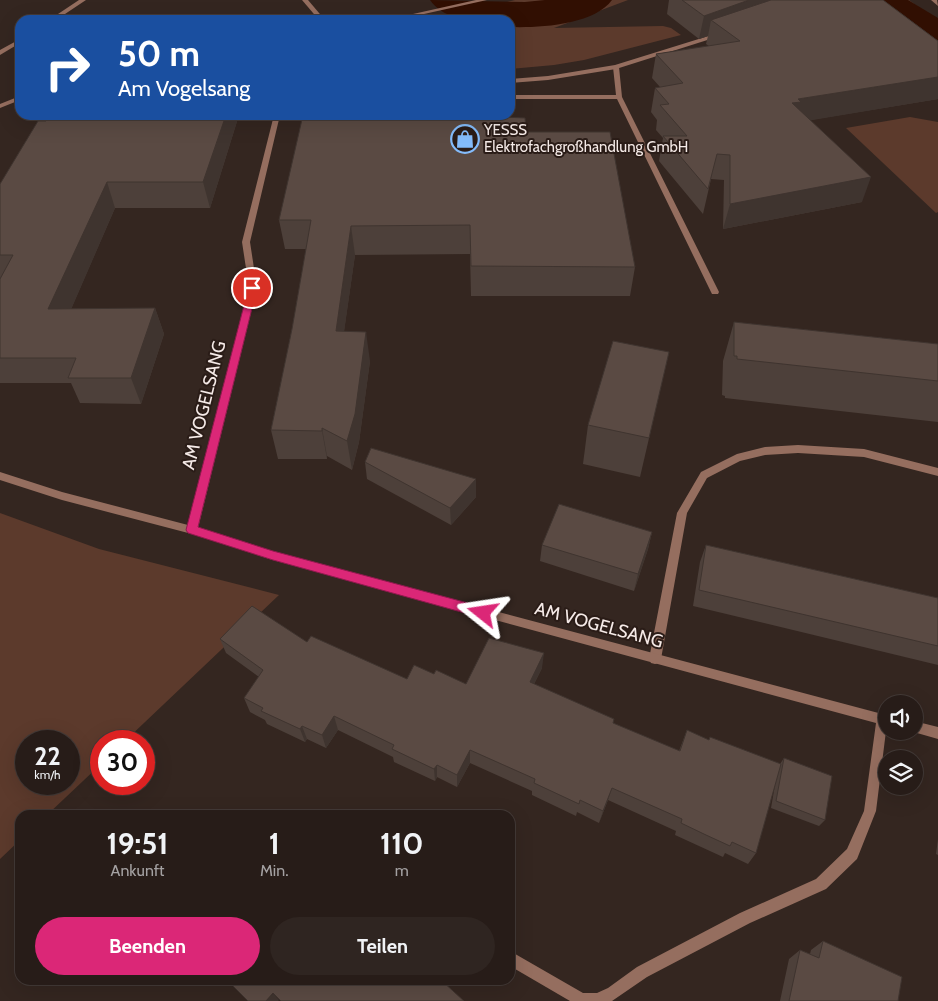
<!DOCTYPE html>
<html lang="de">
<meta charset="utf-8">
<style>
:root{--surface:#271c18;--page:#2f2521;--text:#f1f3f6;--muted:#a4a1a2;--line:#433a37;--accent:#db2777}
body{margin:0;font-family:Cabin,sans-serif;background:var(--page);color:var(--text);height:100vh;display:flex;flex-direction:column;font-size:19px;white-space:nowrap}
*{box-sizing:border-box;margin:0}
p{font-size:16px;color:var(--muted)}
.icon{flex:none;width:28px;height:28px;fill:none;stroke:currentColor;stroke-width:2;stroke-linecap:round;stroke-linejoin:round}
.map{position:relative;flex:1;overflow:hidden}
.panel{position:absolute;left:15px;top:810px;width:500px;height:175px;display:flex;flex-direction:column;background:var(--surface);border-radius:15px;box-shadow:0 5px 20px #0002,0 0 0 1px var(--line)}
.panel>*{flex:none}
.banner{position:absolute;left:15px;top:15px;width:500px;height:105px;border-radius:15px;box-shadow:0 5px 20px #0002,0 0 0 1px var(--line);background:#1a4fa0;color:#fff;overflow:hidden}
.buttons{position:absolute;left:878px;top:695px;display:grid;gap:10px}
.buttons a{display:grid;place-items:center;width:45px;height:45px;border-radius:50%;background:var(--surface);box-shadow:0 5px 20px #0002,0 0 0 1px var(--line);font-size:25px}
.speed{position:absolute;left:15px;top:730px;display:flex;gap:10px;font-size:25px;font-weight:700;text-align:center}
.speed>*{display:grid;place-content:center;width:65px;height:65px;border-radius:50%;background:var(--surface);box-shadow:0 5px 20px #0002,0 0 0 1px var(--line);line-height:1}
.speed small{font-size:12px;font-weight:400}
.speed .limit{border:8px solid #d22;background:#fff;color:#111}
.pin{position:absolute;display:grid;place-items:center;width:42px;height:42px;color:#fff;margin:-21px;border:2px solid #fff;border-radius:50%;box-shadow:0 1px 5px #0007}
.me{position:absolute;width:55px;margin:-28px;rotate:285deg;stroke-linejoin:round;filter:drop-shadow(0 0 4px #0008)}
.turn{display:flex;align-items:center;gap:18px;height:105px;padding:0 20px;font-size:22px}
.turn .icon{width:65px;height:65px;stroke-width:2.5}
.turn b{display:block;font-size:35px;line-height:42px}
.eta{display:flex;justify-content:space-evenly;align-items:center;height:85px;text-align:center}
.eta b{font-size:30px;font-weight:800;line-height:35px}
.action{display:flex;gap:10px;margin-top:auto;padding:10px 20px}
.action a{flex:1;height:58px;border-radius:30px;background:var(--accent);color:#fff;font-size:20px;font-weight:800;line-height:58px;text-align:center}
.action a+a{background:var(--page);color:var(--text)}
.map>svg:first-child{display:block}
.green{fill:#5c3a2c;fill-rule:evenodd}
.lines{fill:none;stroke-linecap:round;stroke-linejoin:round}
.river{fill:#310f02;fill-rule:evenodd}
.service{fill:#956e5f;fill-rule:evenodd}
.minor{fill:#956e5f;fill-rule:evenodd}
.wall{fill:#4d403a}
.shaded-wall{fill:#3f342f}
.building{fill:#5a4a43;stroke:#3f342f}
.route{fill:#db2777;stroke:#8e194d}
.labels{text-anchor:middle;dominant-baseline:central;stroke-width:4;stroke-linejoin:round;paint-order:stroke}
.far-poi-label{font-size:15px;fill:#f5eae7;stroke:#2a1c17;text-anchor:start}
.street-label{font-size:18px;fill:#f5eae7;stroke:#2a1c17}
</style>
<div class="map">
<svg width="938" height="1001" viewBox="0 0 938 1001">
<rect width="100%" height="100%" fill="#342620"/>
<!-- green -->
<g class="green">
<polygon points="515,0 628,0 554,28 663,26 671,28 681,35 584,60 554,65 510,69 510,20 435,20"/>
<polygon points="892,0 909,0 938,22 938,27"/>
<polygon points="910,117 938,122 938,212 936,213 846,128"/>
<path d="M0,513L99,549L279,595L125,741H101V764L47,815H20V840L0,859ZM26,741H69V784H26Z"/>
</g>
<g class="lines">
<!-- river -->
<g class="river">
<path d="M430,0L525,2L545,0H612C594,25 539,28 510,27V20C483,20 448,25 430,0Z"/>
<polygon points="858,0 908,0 938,18 938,50 923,46 864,9"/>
</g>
<!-- service -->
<g class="service">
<polygon points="79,0 86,0 56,20 49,20"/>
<polygon points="302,0 308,0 325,20 319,20"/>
<polygon points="931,0 937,0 938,6"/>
<polygon points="20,39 20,43 0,55 0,50"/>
<polygon points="616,65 619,67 622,97 719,292 718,294 712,294 711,292 617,99 510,99 510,95 616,95 613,67"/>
<polygon points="274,115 280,115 250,242 257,288 253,291 249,288 242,242"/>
<polygon points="798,445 864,449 938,468 938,476 864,457 798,453 765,455 740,461 707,478 687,513 661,659 659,663 655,664 651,663 649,659 677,513 701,472 737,454 765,447"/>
</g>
<!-- minor -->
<g class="minor">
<polygon points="476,0 487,0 397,20 386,20"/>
<polygon points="718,33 721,35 720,36 616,69 548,80 510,83 510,79 548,76 615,65"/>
<polygon points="20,96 20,100 0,108 0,104"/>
<polygon points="253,285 257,288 198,528 273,552 886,715 886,731 876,811 857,859 826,889 750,923 647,977 612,1001 570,1001 510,966 510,951 583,993 597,993 608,988 637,967 740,913 816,879 847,849 864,811 876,723 273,560 192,534 62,500 0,480 0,472 62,492 188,525 249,288"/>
<polygon points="914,721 938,727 938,739 910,731 914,731"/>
</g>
</g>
<!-- wall -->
<g class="wall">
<polygon points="669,0 883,0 938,41 938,99 810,120 862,202 723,229 724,180 711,179 703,214 659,161 663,138 656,130 657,120 651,112 655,88 660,87 652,78 656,54 709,46 706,44 708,36 699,39 667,14"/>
<polygon points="50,115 239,115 210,208 115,208 71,309 155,308 164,334 141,404 80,403 71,383 0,383 0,184"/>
<polygon points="526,132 635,267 630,296 471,296 470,254 355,255 344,331 370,361 359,442 352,470 327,456 327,459 278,459 271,430 292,329 306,249 285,249 279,220"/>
<polygon points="734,322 938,344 938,422 725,398 725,396 722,395 723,361"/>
<polygon points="669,352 640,477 583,464 588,425"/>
<polygon points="365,462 476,497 451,525 367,479"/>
<polygon points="652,532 648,549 634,591 540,561 542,545"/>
<polygon points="706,545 938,598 938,665 693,606 700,562"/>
<polygon points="220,639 307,642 407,679 434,674 466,684 542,668 534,684 613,723 679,751 687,730 708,740 780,764 784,758 825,820 819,826 771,808 776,779 756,853 748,864 725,853 723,857 675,835 676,831 608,800 599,823 577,812 576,816 532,795 532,791 470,763 457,787 437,777 435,781 394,762 393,757 338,730 326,748 307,739 305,742 267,724 265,720 250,712 244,698 259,677 226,653"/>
<polygon points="938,839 938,855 936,854"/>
<polygon points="823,941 898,1001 780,1001 789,959 800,950 810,954 811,950"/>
</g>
<!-- shaded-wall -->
<g class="shaded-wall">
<polygon points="749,0 797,0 711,20 708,36 699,39 704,16"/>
<polygon points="938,77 938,99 795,123 792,103 798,99"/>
<polygon points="226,115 239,115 210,208 203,182"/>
<polygon points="871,177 862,202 723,229 730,204"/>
<polygon points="107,182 115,208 60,335 48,309"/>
<polygon points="351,226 355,255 340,360 336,331"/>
<polygon points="155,308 164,334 141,404 131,378"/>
<polygon points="366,332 370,361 359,442 352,470 347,441"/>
<polygon points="322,428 327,456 327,459 322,431"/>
<polygon points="476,479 476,497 451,525 450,508"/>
<polygon points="652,532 648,549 634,591 638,574"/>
<polygon points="544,653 542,668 528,696 530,682"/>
<polygon points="334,716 338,730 326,748 322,735"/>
<polygon points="302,726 307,739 305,742 300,729"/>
<polygon points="470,750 470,763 457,787 457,775"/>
<polygon points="437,765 437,777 435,781 434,769"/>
<polygon points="612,788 608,800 599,823 603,811"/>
<polygon points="200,980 209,980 204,985"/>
<polygon points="273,993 279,1000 278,1001 266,1001"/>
</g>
<!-- building -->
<g class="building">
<polygon points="682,0 749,0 704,16"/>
<polygon points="771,0 883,0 938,41 938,77 798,99 801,102 792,103 871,177 730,204 730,155 717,154 708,189 663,136 687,136 660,105 669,104 655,88 683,83 656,54 740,41 711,20"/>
<polygon points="50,115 226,115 203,182 107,182 48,309 155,308 131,378 68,378 76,358 0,358 0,279 13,255 0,255 0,184 38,121 46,121"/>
<polygon points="303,115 499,115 504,117 525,118 526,132 610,132 635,267 471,266 470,225 351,226 336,331 366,332 355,414 347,441 322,428 322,431 271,430 292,329 311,220 279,220"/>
<polygon points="734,322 938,344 938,381 737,359 737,356 734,356"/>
<polygon points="613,341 669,352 649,438 588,425"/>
<polygon points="371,448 476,479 450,508 365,462"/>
<polygon points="559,504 652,532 638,574 542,545"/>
<polygon points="706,545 938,598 938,646 699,590"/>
<polygon points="252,606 307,642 311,636 407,679 414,665 434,674 436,670 466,684 489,638 544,653 530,682 614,719 613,723 680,751 687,730 709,740 710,737 781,764 756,853 732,842 730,846 706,835 681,823 682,819 612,788 603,811 580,800 579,804 534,783 535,779 470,750 457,775 437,765 434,769 392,749 394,745 334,716 322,735 302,726 300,729 261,711 263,708 244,698 263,670 220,639"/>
<polygon points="784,758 832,776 825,820 776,801"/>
<polygon points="251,811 255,815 247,815"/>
<polygon points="823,941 902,977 898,1001 789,1001 800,950 819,958"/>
<polygon points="227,980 441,980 464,1001 281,1001 273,993 266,1001 248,1001"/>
</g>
<!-- route -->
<polygon class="route" points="249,286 256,286 257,288 198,527 273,551 483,607 487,609 489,613 487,617 483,618 273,560 188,533 186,530"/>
<!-- icons -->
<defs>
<symbol id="shop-ring" viewBox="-11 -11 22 22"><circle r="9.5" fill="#2a1c17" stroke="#84bcfb" stroke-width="1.5"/><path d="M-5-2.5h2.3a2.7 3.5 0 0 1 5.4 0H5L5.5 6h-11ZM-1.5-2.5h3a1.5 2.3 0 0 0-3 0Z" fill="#84bcfb"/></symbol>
</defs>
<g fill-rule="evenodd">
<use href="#shop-ring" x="449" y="123" width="32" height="32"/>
</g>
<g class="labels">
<!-- far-poi labels -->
<g class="far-poi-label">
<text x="484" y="130">YESSS<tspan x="484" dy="17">Elektrofachgroßhandlung GmbH</tspan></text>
</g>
<!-- street labels -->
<g class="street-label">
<text transform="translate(204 405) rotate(-76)">AM VOGELSANG</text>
<text transform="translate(599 625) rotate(15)">AM VOGELSANG</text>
</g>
</g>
</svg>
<div class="buttons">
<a><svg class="icon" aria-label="sound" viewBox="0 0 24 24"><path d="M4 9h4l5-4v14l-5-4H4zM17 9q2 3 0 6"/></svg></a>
<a><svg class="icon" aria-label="layers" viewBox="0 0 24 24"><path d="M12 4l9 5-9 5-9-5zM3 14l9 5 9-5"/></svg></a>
</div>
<div class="speed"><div>22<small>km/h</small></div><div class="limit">30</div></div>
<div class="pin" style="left:252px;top:288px;background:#d93025"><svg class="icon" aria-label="arrive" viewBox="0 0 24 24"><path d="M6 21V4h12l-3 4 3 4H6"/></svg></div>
<svg class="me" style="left:483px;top:613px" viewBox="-20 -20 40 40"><path d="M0-17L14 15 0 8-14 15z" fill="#db2777" stroke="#fff" stroke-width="4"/></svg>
<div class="banner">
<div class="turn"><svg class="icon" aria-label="right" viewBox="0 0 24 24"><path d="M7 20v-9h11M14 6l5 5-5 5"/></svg><div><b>50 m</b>Am Vogelsang</div></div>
</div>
<section class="panel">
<div class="eta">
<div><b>19:51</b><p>Ankunft</p></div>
<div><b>1</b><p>Min.</p></div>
<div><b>110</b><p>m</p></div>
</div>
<div class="action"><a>Beenden</a><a>Teilen</a></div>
</section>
</div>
